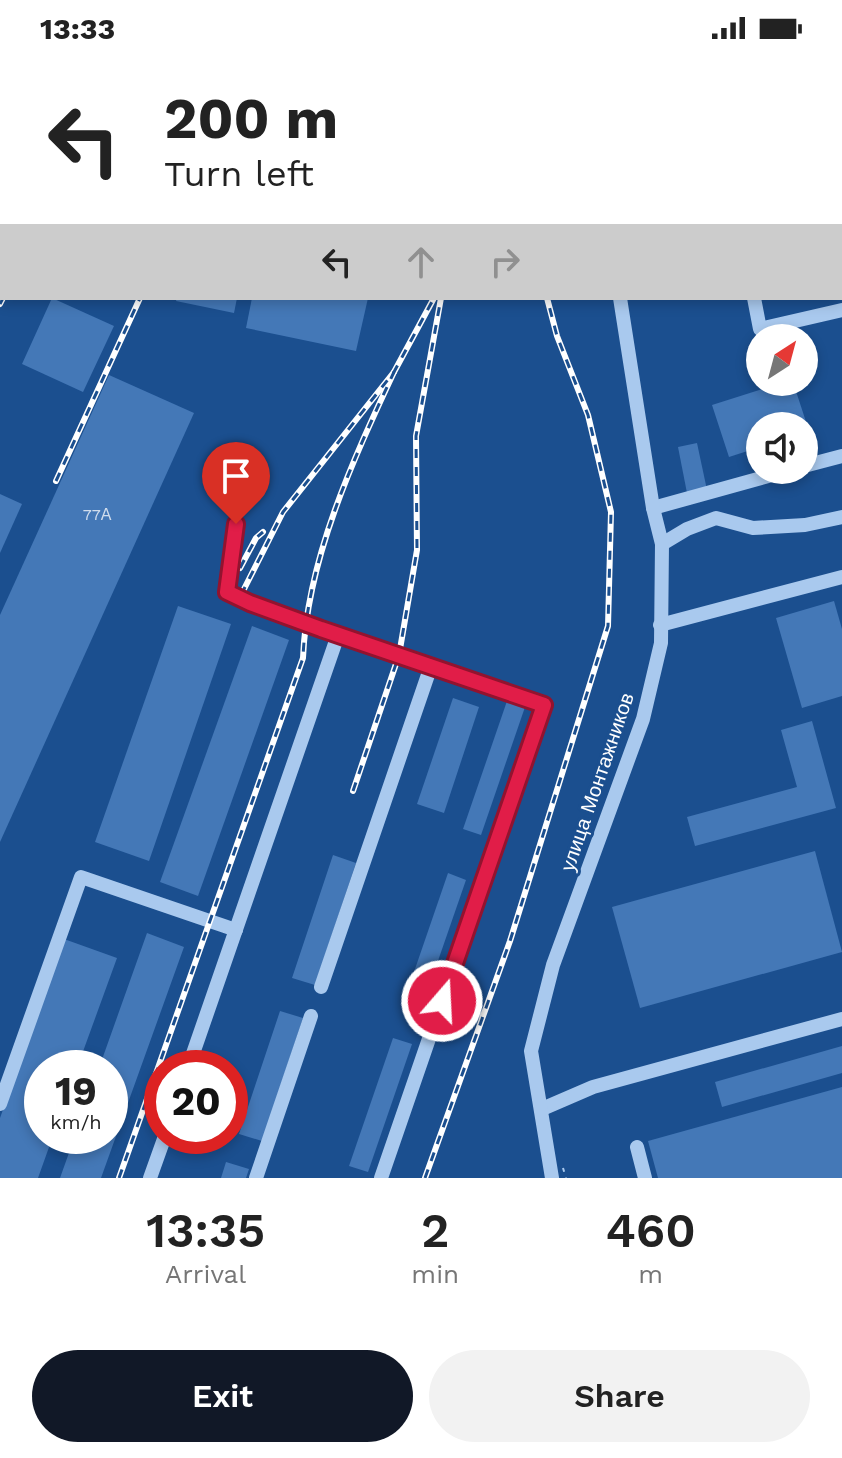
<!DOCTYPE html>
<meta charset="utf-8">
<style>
:root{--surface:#fff;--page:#f2f2f2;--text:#222;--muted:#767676;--accent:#111827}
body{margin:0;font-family:"Work Sans",sans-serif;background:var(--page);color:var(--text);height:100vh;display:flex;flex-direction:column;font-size:30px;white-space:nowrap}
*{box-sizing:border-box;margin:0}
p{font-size:26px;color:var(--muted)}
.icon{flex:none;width:44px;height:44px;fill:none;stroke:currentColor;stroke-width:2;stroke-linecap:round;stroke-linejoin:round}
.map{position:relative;height:1122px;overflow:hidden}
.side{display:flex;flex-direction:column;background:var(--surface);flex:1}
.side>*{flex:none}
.banner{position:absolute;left:0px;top:0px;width:842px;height:244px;box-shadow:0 4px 12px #0003;background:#fff;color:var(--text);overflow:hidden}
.needle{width:52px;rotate:36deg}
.controls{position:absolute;left:746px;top:268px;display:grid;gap:16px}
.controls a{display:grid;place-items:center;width:72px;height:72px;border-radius:50%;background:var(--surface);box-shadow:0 4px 12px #0003;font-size:40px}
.speed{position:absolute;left:24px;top:994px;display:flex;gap:16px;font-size:40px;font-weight:700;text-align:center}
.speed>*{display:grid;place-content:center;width:104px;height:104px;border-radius:50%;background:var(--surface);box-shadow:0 4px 12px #0003;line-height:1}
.speed small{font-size:20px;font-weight:400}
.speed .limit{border:12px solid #d22;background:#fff;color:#111}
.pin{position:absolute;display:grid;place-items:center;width:68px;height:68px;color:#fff;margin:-82px -34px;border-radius:50% 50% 50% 0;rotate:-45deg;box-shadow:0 0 8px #0007}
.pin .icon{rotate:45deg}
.me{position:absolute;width:88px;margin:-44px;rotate:19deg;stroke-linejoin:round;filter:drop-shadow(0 0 6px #0008)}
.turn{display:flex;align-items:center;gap:28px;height:168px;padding:0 32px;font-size:36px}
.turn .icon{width:104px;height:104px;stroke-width:2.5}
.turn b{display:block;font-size:56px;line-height:68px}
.lanes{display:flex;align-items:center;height:76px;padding:0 32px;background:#0003;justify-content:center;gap:40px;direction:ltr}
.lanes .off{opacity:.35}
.eta{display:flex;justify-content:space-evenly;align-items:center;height:136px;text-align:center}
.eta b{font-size:48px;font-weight:600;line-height:56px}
.cta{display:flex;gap:16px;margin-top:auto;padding:16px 32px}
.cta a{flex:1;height:92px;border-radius:48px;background:var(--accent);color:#fff;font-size:32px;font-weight:600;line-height:92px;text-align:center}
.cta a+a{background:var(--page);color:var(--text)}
.status{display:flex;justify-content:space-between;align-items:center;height:56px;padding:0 40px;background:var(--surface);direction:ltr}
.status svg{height:22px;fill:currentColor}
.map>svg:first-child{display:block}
.building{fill:#4478b7}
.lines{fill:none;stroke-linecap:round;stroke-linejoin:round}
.path{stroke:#a9c9ee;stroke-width:2;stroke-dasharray:4 6;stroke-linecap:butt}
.minor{stroke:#a9c9ee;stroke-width:14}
.rail-casing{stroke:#fff;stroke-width:6}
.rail{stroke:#1b4f8f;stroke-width:3;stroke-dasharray:9;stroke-linecap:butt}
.route-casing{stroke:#92132f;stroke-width:20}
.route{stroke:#e11d48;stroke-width:14}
.labels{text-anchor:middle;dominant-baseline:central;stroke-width:6;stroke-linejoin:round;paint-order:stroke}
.number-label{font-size:16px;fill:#d0dded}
.street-label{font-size:20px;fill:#fff;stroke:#1b4f8f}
</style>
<div class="status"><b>13:33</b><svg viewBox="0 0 49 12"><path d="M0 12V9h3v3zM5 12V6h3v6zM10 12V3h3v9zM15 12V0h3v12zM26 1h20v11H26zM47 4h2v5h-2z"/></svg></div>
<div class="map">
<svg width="842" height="1122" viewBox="0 0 842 1122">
<rect width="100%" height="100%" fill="#1b4f8f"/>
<!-- building -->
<g class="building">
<polygon points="52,242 114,270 83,336 22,308"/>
<polygon points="177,242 237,242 234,257 176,245"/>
<polygon points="252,242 368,242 356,295 246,272"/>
<polygon points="109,319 194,357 0,786 0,559"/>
<polygon points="784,326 793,326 809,375 804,377 804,370 760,370 760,391 729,401 712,349"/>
<polygon points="697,387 707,434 687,437 678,391"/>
<polygon points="0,438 22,448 0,497"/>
<polygon points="834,545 842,573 842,640 802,652 776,562"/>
<polygon points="178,550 231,568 149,805 95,786"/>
<polygon points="252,570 289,584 198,840 160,826"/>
<polygon points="453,642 479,651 444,757 417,748"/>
<polygon points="507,645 525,651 481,779 463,773"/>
<polygon points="812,665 836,752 695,790 687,761 797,731 781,674"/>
<polygon points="815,795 842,896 640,952 612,851"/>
<polygon points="333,799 356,807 315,929 292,922"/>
<polygon points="448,817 466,824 422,951 404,945"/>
<polygon points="147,877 184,891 101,1122 60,1122 75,1080 110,1080 110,1012 99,1012"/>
<polygon points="64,883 117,902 77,1012 42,1012 42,1080 53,1080 38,1122 0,1122 0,1062"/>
<polygon points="280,955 303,962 262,1085 239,1078"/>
<polygon points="393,982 412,988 368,1116 349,1110"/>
<polygon points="842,990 842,1017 722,1051 715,1026"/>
<polygon points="842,1031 842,1122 658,1122 648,1085"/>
<polygon points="226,1106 249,1113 246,1122 221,1122"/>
</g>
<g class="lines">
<!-- path -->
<polyline class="path" points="563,1112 566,1122"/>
<!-- minor -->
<g class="minor">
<polyline points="285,0 295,2"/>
<polyline points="591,0 591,2"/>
<polyline points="169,2 170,0"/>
<polyline points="462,2 464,0"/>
<polyline points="840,130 842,129"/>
<polyline points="754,242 760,273 842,254"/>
<polyline points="804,410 842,400"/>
<polyline points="653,452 790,414"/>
<polyline points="236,468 227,536 250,547 304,567 544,649 381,1122"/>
<polyline points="662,488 687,473 716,462 753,472 805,469 842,461"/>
<polyline points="660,569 842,521"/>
<polyline points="321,931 431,610"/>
<polyline points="188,1012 338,579"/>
<polyline points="0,1048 81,821 236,874"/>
<polyline points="542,1053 593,1031 842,963"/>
<polyline points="637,1091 645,1122"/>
<polyline points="150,1122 165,1080"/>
<polyline points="256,1122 311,960"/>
<polyline points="552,1122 531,995 553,909 643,663 661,587 662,488 653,452 620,242"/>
</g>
<defs>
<g id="rail">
<polyline points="95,2 98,0"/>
<polyline points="135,2 136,0"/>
<polyline points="209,2 209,0"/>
<polyline points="537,2 537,0"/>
<polyline points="0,83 2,81"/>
<polyline points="0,248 3,242"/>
<polyline points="56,425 140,242"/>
<polyline points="240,512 256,482 263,476"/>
<polyline points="241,539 283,456 394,316 434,242"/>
<polyline points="353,735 399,599 417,494 416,380 441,242"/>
<path d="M119,1122L303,602C307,503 353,404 394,316"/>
<polyline points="425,1122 510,885 608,570 611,456 588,359 557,280 547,242"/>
</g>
</defs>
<!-- rail casing -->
<use href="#rail" class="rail-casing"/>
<!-- rail -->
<use href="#rail" class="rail"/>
</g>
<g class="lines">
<defs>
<polyline id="route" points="236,468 227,536 250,547 321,573 544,649 442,945"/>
</defs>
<!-- route casing -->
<use href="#route" class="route-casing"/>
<!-- route -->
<use href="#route" class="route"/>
</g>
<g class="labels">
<!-- number labels -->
<g class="number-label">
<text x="97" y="458">77А</text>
</g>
<!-- street labels -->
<g class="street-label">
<text transform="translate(597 726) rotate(-71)">улица Монтажников</text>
</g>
</g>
</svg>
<div class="controls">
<a><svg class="needle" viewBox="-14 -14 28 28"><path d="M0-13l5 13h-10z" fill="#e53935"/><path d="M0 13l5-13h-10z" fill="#767676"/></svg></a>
<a><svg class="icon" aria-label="sound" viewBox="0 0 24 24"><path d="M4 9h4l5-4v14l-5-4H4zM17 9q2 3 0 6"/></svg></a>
</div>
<div class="speed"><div>19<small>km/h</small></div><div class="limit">20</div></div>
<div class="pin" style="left:236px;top:468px;background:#d93025"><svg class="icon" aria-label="arrive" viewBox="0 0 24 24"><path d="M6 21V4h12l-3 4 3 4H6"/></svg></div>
<svg class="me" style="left:442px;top:945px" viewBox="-20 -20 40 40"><circle r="17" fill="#e11d48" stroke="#fff" stroke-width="3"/><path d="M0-11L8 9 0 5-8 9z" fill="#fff"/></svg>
<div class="banner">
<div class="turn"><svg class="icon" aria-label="left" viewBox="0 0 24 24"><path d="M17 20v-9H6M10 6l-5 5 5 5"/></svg><div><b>200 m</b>Turn left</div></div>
<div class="lanes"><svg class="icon" aria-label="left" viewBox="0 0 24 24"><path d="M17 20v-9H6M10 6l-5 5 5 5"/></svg><svg class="icon off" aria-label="ahead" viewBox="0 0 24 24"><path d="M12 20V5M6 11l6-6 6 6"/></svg><svg class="icon off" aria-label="right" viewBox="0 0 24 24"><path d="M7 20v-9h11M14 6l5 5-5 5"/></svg></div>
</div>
</div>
<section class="side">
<div class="eta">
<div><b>13:35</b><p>Arrival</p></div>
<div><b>2</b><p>min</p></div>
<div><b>460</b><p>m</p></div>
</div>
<div class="cta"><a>Exit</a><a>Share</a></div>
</section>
